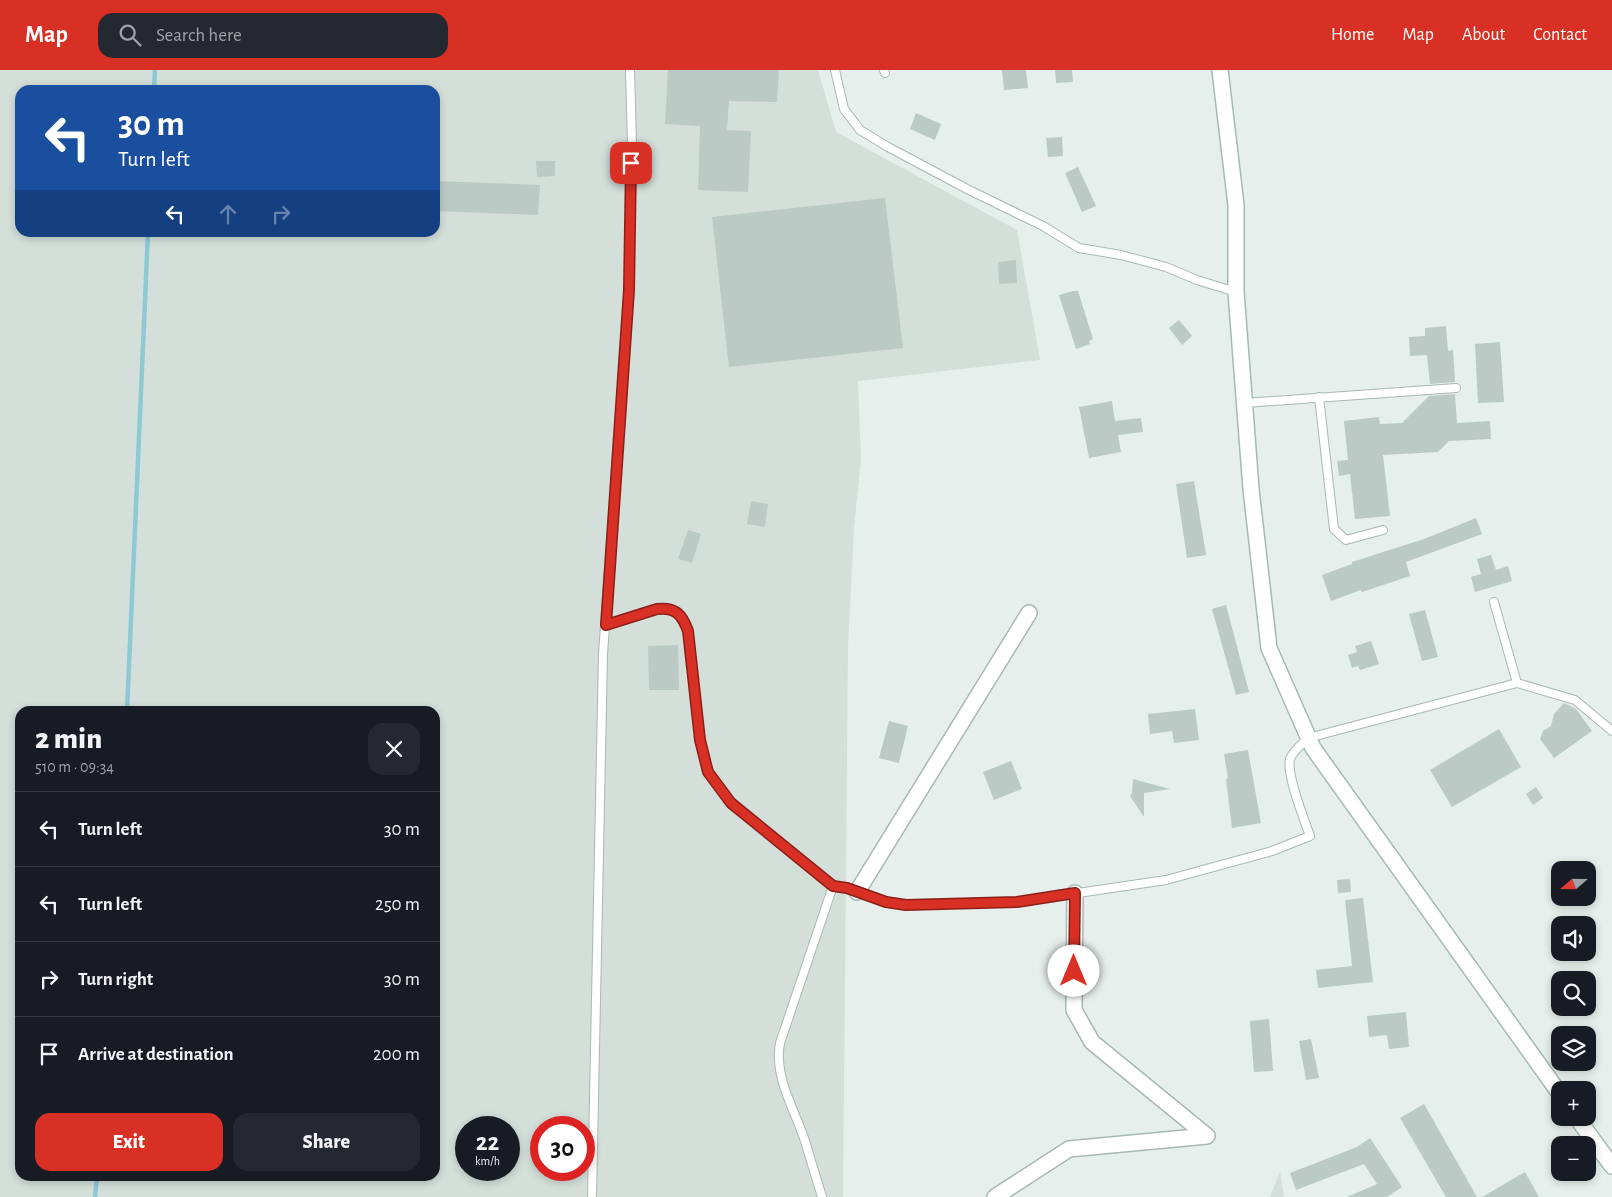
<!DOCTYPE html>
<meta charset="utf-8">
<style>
:root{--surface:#171b24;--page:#242831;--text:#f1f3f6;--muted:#9ea1a6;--line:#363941;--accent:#d93025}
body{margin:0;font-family:"Alegreya Sans",sans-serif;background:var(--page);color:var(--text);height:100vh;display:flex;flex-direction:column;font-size:19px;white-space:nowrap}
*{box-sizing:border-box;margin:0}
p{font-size:16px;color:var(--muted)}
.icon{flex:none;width:28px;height:28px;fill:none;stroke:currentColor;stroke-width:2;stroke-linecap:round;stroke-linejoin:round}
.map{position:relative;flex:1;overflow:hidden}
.panel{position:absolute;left:15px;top:636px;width:425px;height:475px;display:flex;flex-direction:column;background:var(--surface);border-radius:15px;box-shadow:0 2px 8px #0003}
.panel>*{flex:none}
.guide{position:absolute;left:15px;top:15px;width:425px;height:152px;border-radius:15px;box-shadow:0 2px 8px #0003;background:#1a4fa0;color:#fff;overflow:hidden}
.needle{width:32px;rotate:250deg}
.tools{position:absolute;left:1551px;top:791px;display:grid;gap:10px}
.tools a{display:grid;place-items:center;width:45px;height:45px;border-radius:10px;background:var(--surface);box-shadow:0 2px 8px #0003;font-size:25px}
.speed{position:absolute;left:455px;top:1046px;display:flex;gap:10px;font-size:25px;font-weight:700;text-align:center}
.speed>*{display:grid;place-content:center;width:65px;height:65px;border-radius:50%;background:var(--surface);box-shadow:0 2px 8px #0003;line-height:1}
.speed small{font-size:12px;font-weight:400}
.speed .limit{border:8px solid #d22;background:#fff;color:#111}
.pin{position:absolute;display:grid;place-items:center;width:42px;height:42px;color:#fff;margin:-21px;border-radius:10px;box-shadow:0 2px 8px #0006}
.me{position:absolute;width:55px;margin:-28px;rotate:0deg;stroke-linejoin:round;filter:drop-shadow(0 0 4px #0008)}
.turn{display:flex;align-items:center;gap:18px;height:105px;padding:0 20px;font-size:22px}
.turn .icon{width:65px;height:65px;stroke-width:2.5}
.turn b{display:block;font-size:35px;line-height:42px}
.lanes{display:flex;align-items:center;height:48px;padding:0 20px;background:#0003;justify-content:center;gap:25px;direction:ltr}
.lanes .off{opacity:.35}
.round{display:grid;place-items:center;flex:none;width:52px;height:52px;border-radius:15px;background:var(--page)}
.head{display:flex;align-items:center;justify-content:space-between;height:85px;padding:0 20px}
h1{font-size:30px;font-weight:800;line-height:38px}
.cta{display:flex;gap:10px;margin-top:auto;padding:10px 20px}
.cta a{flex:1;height:58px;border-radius:15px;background:var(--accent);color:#fff;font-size:20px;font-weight:800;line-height:58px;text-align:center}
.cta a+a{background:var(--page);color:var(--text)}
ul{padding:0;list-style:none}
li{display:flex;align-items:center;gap:15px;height:75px;padding:0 20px;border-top:1px solid var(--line)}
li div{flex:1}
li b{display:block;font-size:19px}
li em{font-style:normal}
header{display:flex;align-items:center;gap:30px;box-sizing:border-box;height:70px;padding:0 25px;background:var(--accent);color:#fff}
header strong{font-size:24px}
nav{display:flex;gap:28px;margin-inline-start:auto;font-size:18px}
.search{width:350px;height:45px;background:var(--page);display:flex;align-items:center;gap:12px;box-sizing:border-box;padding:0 18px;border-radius:15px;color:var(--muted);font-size:19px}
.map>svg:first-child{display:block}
.built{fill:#d4dfda;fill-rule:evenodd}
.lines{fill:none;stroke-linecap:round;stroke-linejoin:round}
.stream{stroke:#8ec9d4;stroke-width:4.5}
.building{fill:#bbcac4}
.lane-casing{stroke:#a8b8b2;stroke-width:10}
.street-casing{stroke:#a8b8b2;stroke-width:18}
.secondary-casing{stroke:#a4bbb3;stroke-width:18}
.lane{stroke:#fff;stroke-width:8}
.street{stroke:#fff;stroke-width:15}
.secondary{stroke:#fff;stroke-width:15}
.route-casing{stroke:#8d1f18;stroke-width:12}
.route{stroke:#d93025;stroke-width:9}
</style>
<header>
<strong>Map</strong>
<div class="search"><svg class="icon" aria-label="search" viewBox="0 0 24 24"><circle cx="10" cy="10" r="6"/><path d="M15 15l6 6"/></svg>Search here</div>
<nav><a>Home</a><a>Map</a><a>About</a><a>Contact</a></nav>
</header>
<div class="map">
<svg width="1612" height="1127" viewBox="0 0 1612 1127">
<rect width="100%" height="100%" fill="#e6efeb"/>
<!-- built -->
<g class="built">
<path d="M0,0H818L836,62L1017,160L1040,290L858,311L861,389L854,458L848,577L843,1127H0ZM20,20H435V162H20ZM20,641H435V1106H20ZM466,1058H509V1100H466ZM541,1058H584V1100H541Z"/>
<polygon points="1280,1101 1284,1127 1270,1127"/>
</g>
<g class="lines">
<!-- stream -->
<g class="stream">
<polyline points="154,20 155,0"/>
<polyline points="127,641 148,162"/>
<polyline points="95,1127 97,1106"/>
</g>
</g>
<!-- building -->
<g class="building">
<polygon points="668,0 779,0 777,32 729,31 727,60 751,61 748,122 698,120 700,56 665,54"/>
<polygon points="1002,0 1026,0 1028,18 1004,20"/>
<polygon points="1055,0 1072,0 1073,12 1056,13"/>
<polygon points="916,43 941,54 935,70 910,59"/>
<polygon points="1062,67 1063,86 1048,87 1046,68"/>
<polygon points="536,91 555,91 555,106 537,107"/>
<polygon points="1078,97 1096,136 1082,142 1065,103"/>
<polygon points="435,111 540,115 538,145 435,141"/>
<polygon points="885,128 903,278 729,297 712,147"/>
<polygon points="1016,190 1017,213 999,214 998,192"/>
<polygon points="1073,221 1078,221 1093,269 1089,271 1090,274 1076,279 1059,225"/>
<polygon points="1179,250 1192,266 1182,275 1169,258"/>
<polygon points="1446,256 1448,281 1453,280 1455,312 1430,314 1427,285 1410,286 1409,267 1425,266 1425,258"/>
<polygon points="1500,272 1504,332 1478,333 1475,274"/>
<polygon points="1455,324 1457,353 1490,351 1491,369 1449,371 1438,382 1383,385 1390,446 1355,449 1350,404 1339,406 1337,391 1348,390 1344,351 1379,347 1380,354 1402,353 1429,326"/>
<polygon points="1112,331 1115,351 1141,348 1143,362 1118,365 1121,382 1089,388 1079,337"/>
<polygon points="1194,411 1206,485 1187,488 1176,414"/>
<polygon points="751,431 768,434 765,457 747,454"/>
<polygon points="1476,448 1482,464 1406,492 1410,506 1362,522 1361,520 1331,531 1322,505 1352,494 1352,492 1424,469"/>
<polygon points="688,460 701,464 692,493 678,489"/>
<polygon points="1491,485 1496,500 1508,496 1512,511 1475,522 1471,507 1481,504 1477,489"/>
<polygon points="1226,535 1249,622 1236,625 1212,539"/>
<polygon points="1425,540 1438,587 1422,591 1409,544"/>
<polygon points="1371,571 1379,594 1360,600 1358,596 1352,598 1348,585 1357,582 1355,576"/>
<polygon points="678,575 679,620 649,620 648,576"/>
<polygon points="1564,633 1576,639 1592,661 1554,688 1540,669 1543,661 1551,656 1554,644"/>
<polygon points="1195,639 1199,670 1174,673 1172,661 1150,664 1148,644"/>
<polygon points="889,651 908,656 899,693 879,688"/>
<polygon points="1499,659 1521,697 1452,737 1430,700"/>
<polygon points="1248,680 1261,753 1232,758 1226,709 1228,708 1224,684"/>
<polygon points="1011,691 1022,719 994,730 983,702"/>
<polygon points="1133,709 1170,719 1144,723 1144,747 1130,726 1132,723"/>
<polygon points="1536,717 1543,728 1533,735 1526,724"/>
<polygon points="1350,809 1351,822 1338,823 1337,810"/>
<polygon points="1363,828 1373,912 1318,918 1316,900 1352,896 1345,830"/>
<polygon points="1406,942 1409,977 1389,979 1387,965 1369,967 1367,946"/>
<polygon points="1269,949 1273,1001 1254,1002 1250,951"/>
<polygon points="1311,969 1319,1008 1306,1010 1299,971"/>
<polygon points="1424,1034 1477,1127 1446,1127 1400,1048"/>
<polygon points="1370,1068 1402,1117 1387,1127 1347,1127 1377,1114 1364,1094 1296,1120 1290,1103 1357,1077"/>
<polygon points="1525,1102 1539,1127 1482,1127"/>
</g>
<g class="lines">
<defs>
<g id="lane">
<polyline points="835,0 844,39 860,60 888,77 969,120 1043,156 1079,178 1121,185 1166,197 1197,210 1236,222"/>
<polyline points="884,0 885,3"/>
<polyline points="1319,327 1334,459 1346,470 1383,460"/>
<polyline points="1245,333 1456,318"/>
<polyline points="1494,532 1517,613"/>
<path d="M606,555C622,550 664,530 679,543C684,548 685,554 688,561L700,670L708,702L731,733L833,816L780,973C774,1006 793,1037 804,1068C810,1088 816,1107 822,1127"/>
<path d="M833,816L847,818L886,832L907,835L1017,832L1166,810L1272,781L1310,766C1304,749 1286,704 1290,689C1293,681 1302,674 1308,668L1517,613L1575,630L1612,661"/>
<polyline points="592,1127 603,584 629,220 632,74 630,0"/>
</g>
<g id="street">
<polyline points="857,822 1029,543"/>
<polyline points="995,1127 1069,1079 1207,1066 1092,972 1074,940 1075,823"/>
</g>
<g id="secondary">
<polyline points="1220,0 1236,135 1236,222 1251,419 1269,578 1313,678 1560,1024"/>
<polyline points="1577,1048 1612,1096"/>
</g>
</defs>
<!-- lane casing -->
<use href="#lane" class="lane-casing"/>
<!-- street casing -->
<use href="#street" class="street-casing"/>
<!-- secondary casing -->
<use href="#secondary" class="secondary-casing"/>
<!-- lane -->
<use href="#lane" class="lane"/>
<!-- street -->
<use href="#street" class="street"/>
<!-- secondary -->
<use href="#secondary" class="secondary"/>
</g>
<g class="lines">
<defs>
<path id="route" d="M631,93L629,220L606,555L657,539C675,537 682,544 688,561L700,670L708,702L731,733L833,816L847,818L886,832L906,835L1017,832L1075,823L1074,901"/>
</defs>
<!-- route casing -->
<use href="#route" class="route-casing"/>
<!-- route -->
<use href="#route" class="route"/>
</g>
</svg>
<div class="tools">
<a><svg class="needle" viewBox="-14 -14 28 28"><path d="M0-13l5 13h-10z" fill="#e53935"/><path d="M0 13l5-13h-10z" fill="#9ea1a6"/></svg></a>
<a><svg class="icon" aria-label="sound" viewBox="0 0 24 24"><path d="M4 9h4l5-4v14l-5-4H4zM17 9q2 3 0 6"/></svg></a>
<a><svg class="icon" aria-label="search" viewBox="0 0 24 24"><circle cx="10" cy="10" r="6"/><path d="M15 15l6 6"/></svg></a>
<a><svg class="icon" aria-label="layers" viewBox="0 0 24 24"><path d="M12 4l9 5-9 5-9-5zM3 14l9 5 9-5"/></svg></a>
<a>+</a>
<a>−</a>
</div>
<div class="speed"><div>22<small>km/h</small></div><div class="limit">30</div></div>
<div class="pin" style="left:631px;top:93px;background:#d93025"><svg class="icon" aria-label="arrive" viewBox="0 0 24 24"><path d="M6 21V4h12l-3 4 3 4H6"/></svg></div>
<svg class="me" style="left:1074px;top:901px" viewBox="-20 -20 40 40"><circle r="19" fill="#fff"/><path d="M0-13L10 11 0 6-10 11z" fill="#d93025"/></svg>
<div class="guide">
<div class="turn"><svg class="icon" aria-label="left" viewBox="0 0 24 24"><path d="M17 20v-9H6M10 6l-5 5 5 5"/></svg><div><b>30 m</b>Turn left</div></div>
<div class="lanes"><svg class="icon" aria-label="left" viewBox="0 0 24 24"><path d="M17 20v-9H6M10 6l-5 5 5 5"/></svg><svg class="icon off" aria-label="ahead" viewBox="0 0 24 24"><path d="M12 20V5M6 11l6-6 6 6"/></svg><svg class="icon off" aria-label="right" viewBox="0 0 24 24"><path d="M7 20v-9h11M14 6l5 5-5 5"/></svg></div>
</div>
<section class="panel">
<div class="head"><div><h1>2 min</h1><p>510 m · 09:34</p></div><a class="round"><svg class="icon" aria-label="close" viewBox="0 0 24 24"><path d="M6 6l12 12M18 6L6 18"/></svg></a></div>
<ul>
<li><svg class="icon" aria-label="left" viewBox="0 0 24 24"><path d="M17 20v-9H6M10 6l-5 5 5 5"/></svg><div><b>Turn left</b></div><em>30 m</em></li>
<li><svg class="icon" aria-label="left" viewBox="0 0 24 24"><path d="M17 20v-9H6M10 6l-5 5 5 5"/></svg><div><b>Turn left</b></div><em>250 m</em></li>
<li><svg class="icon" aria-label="right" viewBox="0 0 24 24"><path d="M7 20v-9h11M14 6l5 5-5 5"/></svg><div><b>Turn right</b></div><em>30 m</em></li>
<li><svg class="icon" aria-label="arrive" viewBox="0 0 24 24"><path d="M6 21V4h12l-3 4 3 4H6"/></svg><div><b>Arrive at destination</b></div><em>200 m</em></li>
</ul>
<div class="cta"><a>Exit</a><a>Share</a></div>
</section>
</div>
